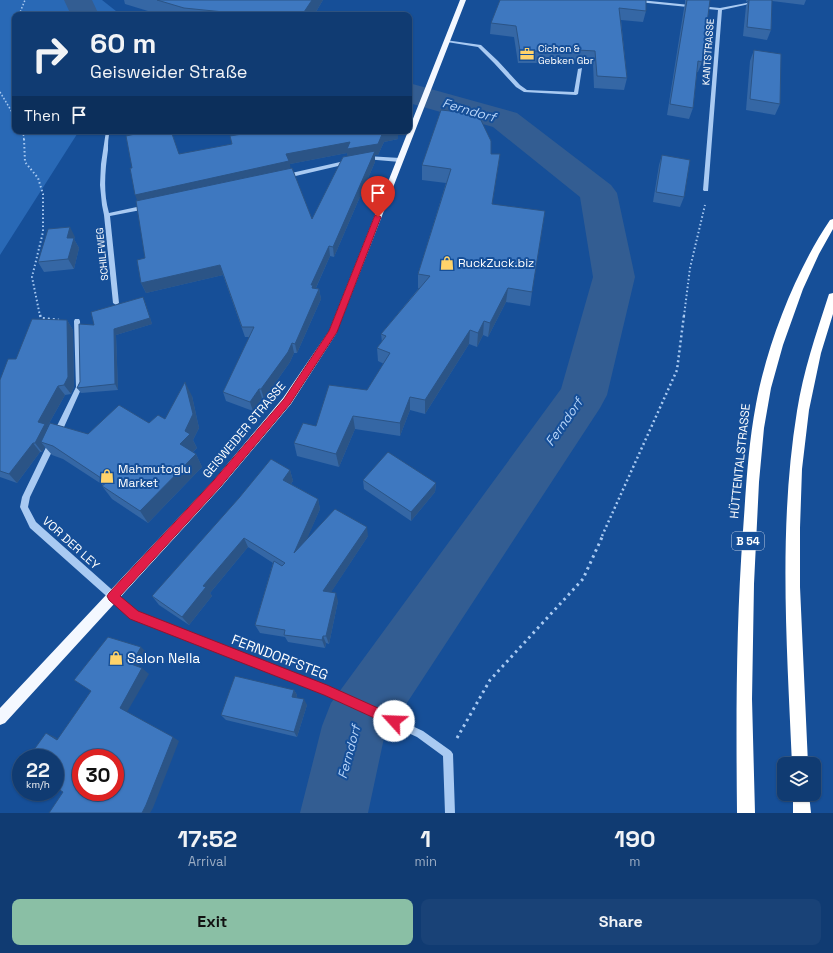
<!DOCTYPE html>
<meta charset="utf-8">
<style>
:root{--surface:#103b72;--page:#194277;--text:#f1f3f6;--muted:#9cadc4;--line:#305584;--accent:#8abfa5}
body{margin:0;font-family:"Space Grotesk",sans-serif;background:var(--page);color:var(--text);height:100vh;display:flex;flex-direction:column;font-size:15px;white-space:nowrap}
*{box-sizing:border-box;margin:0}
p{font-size:13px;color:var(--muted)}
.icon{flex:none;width:22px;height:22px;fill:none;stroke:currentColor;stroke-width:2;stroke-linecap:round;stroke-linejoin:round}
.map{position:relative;height:813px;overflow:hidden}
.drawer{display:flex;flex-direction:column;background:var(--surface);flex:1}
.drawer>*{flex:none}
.guide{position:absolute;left:12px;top:12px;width:400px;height:122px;border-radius:8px;box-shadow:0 1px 3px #0004,0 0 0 1px var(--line);background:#103b72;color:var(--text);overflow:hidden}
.controls{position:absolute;left:777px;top:757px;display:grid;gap:8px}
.controls a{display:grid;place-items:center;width:44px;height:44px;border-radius:8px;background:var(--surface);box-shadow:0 1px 3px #0004,0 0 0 1px var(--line);font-size:20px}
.speed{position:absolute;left:12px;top:749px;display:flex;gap:8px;font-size:20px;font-weight:700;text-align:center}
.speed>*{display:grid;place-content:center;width:52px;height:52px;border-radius:50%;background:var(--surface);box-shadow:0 1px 3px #0004,0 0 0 1px var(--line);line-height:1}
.speed small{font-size:10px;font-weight:400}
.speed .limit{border:6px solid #d22;background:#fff;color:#111}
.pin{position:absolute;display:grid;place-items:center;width:34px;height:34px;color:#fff;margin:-41px -17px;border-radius:50% 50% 50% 0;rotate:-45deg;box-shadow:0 0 4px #0007}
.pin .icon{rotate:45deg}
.me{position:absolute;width:44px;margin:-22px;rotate:295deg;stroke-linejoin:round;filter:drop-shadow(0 0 3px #0008)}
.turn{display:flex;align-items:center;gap:14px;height:84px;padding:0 12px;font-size:18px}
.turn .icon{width:52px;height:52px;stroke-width:2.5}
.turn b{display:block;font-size:28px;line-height:34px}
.then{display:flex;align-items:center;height:38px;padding:0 12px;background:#0003;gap:8px;font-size:15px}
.eta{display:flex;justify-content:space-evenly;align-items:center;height:68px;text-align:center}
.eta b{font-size:24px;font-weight:700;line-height:28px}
.cta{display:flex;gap:8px;margin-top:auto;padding:8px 12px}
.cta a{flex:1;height:46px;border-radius:8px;background:var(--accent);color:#111;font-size:16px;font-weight:700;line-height:46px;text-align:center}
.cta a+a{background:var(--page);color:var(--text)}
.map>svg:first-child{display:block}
.green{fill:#2969b6}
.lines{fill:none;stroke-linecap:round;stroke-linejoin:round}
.river{fill:#335d92;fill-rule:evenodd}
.path-far3{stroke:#a9caf2;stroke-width:1.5;stroke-dasharray:1.5 2;stroke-linecap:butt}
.path-far2{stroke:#a9caf2;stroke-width:2;stroke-dasharray:1.5 2.5;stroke-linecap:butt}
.path-far1{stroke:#a9caf2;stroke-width:2.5;stroke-dasharray:2 3;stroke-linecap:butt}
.path{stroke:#a9caf2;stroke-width:3;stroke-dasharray:2.5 4;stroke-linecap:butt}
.minor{fill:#a9caf2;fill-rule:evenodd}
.major{fill:#f4f8ff;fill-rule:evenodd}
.highway{fill:#fff;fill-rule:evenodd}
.wall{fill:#3567a5;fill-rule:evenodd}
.shaded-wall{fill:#2b5486}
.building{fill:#3e78c0;stroke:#2b5486;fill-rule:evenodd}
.route{fill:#e11d48;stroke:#92132f}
.labels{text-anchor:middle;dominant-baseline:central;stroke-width:4;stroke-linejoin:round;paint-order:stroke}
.far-poi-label{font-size:10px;fill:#fff;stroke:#164f98;text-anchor:start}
.far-street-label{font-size:10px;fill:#fff;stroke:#164f98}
.shield{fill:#164f98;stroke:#b9cae0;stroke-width:1}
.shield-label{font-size:11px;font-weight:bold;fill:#fff}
.poi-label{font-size:12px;fill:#fff;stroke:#164f98;text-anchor:start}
.street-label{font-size:12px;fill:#fff;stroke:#164f98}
.water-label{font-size:13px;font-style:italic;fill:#b6d4f9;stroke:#164f98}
.near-street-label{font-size:14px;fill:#fff;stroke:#164f98}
.near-poi-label{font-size:14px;fill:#fff;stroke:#164f98;text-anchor:start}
</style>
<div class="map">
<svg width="833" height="813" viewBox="0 0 833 813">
<rect width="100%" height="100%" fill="#164f98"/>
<!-- green -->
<polygon class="green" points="0,0 102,0 121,15 15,15 15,131 79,131 0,255"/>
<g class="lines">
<!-- river -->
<g class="river">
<polygon points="64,0 92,0 99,15 71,15"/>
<polygon points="409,83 517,113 611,185 617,193 635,277 607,395 600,408 384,738 368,813 300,813 322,726 331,703 561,389 593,277 580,197 493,127 409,103"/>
</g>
<!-- path-far3 -->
<g class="path-far3">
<polyline points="19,15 25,0"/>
<polyline points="0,92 15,117"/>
<polyline points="23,131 24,140"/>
</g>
<!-- path-far2 -->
<g class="path-far2">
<polyline points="24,139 25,162 38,178 43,194 43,232 32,277 40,316"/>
<polyline points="684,316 690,268 705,205"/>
</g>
<!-- path-far1 -->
<g class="path-far1">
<polyline points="40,315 41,318 59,320"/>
<polyline points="602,536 677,370 684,315"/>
</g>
<!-- path -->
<polyline class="path" points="457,738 490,680 583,579 603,535"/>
<!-- minor -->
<g class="minor">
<polygon points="626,0 640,0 720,8 752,2 754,3 722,10 708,191 704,191 703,190 718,10 628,1"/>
<polygon points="445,40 481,45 498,61 520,85 527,90 574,92 578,69 582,68 578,94 576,95 524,92 516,87 494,63 478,47 447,42 445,42"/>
<path d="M106,131H110C108,137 108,144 108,150C105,171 103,192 109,213L146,205L149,207L146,209L110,216L119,303L116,305L113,303L104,215L102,205L100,185L101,164Z"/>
<polygon points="367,156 400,158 403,160 400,162 365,159 365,157"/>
<polygon points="349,160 352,162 351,163 287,178 284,176 287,174"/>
<polygon points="75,319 79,319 80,321 82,387 60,436 57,437 54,436 53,434 76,387 74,321"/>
<polygon points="52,440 55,441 56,443 30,497 28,507 36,522 137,612 330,688 423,731 451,751 453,754 455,813 445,813 443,756 417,737 325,695 131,618 30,528 20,507 22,497 49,441"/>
</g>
<!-- major -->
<polygon class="major" points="460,0 466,0 336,334 291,404 222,486 5,723 0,725 0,708 214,480 283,398 329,331"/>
<!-- highway -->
<g class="highway">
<path d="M833,219V229L819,254L803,289L783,345L771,388L764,428L759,482L754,584L752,699L755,813H737C736,719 736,625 743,531C746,489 748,446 756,404C767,344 796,270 830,220Z"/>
<path d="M833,293V314L821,353L809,410L802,469L800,528V587L808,764H792C787,647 778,528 797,411C803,372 816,334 828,297L829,294Z"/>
<polygon points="793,794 809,794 811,813 793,813"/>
</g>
</g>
<!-- wall -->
<g class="wall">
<polygon points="124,0 323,0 314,15 161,15 125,4"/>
<polygon points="646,0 646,11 643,22 621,20 627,78 624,90 594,88 593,63 543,60 543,63 518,63 514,37 490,34 491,23"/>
<polygon points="685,0 710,0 702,62 698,72 697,72 693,108 689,119 667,115 684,8 685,3"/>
<polygon points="746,0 806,0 804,5 772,1 771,30 767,40 743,36 746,6 748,1 746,2"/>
<polygon points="754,50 780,104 775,115 746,110 750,61"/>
<path d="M230,136L398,139L384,142L378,155H375V162L334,257L330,256L316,288L319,289L321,299L297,353H294L290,362L264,399L262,398L253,411L226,401L223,392L250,337H245L223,275L146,293L141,283L145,258L137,201L232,144ZM347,153L348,156L312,219L290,168V164Z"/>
<polygon points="491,154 500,154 492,204 532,292 530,306 506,302 488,337 483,335 477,347 469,344 425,414 410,410 400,436 355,429 339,467 297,456 294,443 316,426 367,390 384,364 378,361 377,348 382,342 381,334 419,288 418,288 418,274 446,183 422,180 422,165"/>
<polygon points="662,155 684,197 680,207 653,202 659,165"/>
<polygon points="75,237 74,239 79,248 74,269 44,272 38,262"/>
<polygon points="145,302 152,324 116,335 118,390 81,393 77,388 80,382 94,325"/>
<polygon points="67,320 73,330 74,387 71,394 65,395 47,427 48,428 88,434 149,423 165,419 192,396 199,428 193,440 197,448 193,452 196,454 202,467 148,523 112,499 102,486 103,485 63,459 52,455 45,447 42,452 40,452 17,483 0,477 0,380 16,359"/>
<polygon points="290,470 293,481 291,484 318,499 320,509 307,538 368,536 331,592 338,601 329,644 326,643 325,648 288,642 285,637 260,633 255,625 273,563 248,547 210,593 212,596 189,625 159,605 152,596"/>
<polygon points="363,480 436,483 435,492 411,521 364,489"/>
<polygon points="294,690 297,695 296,698 307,705 297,737 226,720 221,715"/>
</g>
<!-- shaded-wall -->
<g class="shaded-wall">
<polygon points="312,0 323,0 314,15 302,15"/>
<polygon points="388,131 398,131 398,139 384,142 378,155 375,155 375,162 334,257 333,247 348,159 347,153 290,164 291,172 139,205 135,195 286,154"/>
<polygon points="500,154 498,169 490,218 492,204"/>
<polygon points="70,227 75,237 74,239 79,248 74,269 68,259 67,238"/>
<polygon points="329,246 330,256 314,292 313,298 311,285"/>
<polygon points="220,265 223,275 146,293 141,283"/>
<polygon points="508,288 506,302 488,337 490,323"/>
<polygon points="319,289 321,299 297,353 295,344"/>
<polygon points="143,297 145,302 152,324 116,335 118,390 115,384 114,329"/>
<polygon points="67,320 73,330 74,387 71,394 64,385"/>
<polygon points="484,321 483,335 477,347 478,333"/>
<polygon points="470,330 469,344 425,414 425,400"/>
<polygon points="292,343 294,353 290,362 264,399 261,389"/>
<polygon points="185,382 192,396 199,428 193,440 197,448 187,457 180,444 185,431"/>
<polygon points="58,386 65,395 47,427 52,433 41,442 45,447 42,452 35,443 38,422"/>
<polygon points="259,389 262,398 253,411 250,402"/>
<polygon points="410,397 410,410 400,436 400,423"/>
<polygon points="353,416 355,429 339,467 336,454"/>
<polygon points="33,443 40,452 17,483 9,474"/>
<polygon points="196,454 202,467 148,523 140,511"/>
<polygon points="290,470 293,481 286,490 283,480"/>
<polygon points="436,483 435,492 411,521 411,512"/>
<polygon points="318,499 320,509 297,562 294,553"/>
<polygon points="367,527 368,536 326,600 323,591"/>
<polygon points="244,538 248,547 210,593 212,596 189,625 182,617 203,586"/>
<polygon points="336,593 338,601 329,644 326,636"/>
<polygon points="323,636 326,643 325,648 322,640"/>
<polygon points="141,647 147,653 138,669 131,664"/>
<polygon points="142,668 149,674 127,712 120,708"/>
<polygon points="294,690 297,695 295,702 292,697"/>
<polygon points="304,699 307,705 297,737 294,732"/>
<polygon points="46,733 55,737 66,744 57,740"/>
<polygon points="173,737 179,741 153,808 150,813 142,813"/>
</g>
<!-- building -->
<g class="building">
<polygon points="157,0 312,0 302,15 254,15 184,8"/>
<polygon points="500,0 646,0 646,11 619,8 627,78 597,76 595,51 544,48 545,51 520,51 516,26 491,23"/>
<polygon points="687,0 710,0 702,62 698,61 693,108 670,104"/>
<polygon points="749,0 772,0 771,30 747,27"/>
<polygon points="754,50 781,54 780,104 750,99"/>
<polygon points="441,110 478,114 491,141 491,154 500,154 492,204 545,211 532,292 508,288 490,323 484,321 478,333 470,330 425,400 410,397 400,423 353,416 336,454 294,443 303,423 316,426 329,385 367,390 390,353 377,348 386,336 381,334 430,276 418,274 451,169 422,165"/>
<polygon points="149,131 171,131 179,154 232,144 230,136 260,131 388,131 383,132 378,144 347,149 350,142 286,154 289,161 135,195 130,168 132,168 126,136"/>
<polygon points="375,151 333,247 329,246 311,285 313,285 312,288 319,289 295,344 292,343 288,352 261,389 259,389 250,402 223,392 254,327 242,327 220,265 141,283 137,260 145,258 136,201 292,168 312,219 343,157"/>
<polygon points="662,155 690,160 684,197 656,192"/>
<polygon points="70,227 67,238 74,238 68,259 38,262 48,229"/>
<polygon points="143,297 150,318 114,329 115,384 77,388 80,382 79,324 94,325 91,312"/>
<polygon points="32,319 67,320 68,377 64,385 58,386 38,422 45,424 35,443 33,443 9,474 0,471 0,380 8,359 16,359"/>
<polygon points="185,382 193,414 185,431 190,434 180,444 196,454 140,511 102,486 107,482 53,446 41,442 50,423 88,434 119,405 149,423 158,415 165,419"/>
<polygon points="388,452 436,483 411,512 363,480"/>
<polygon points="271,459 290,470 283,480 318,499 294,553 335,509 367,527 323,591 336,593 326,636 323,636 322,640 284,635 285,630 255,625 274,561 282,566 285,563 244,538 203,586 206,587 182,617 152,596 239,498"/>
<path d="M108,637L141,647L131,664L142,668L120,708L173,737L146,805L142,813H49L63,792L55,787V758H28L46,733L57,740L91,691L74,680ZM81,758H115V792H81Z"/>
<polygon points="235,676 294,690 292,697 304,699 294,732 221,715"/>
</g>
<!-- route -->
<polygon class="route" points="375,215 378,215 381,217 337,332 290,404 221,486 120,596 138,611 327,685 398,717 400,721 398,726 394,727 324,695 130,619 109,600 107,596 109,593 214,480 284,399 329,331"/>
<!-- icons -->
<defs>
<symbol id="office-bare" viewBox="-9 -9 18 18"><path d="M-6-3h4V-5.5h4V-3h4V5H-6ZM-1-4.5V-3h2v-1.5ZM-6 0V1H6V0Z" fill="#ffd36a" stroke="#164f98" stroke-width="2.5" paint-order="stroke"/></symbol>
<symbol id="shop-bare" viewBox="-9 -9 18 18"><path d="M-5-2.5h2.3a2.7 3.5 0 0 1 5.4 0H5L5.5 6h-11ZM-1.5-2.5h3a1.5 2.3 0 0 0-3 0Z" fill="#ffd36a" stroke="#164f98" stroke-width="2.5" paint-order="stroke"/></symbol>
</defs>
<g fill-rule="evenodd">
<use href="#office-bare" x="517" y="44" width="20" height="20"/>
<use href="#shop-bare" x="437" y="253" width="20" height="20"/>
<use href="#shop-bare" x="97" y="466" width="20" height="20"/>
<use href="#shop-bare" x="106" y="648" width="20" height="20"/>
</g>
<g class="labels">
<!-- far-poi labels -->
<g class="far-poi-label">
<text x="538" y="48">Cichon &amp;<tspan x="538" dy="12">Gebken Gbr</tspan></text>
</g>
<!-- far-street labels -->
<g class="far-street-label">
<text transform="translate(708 52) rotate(-86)">KANTSTRASSE</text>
<text transform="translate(102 254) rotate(-96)">SCHILFWEG</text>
</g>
<!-- shield labels -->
<rect class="shield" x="732" y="532" width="32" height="18" rx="3"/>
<g class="shield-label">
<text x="748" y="541">B 54</text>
</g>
<!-- poi labels -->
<g class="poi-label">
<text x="458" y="263">RuckZuck.biz</text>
<text x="118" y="469">Mahmutoglu<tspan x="118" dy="14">Market</tspan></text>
</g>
<!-- street labels -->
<g class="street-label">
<text transform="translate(244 430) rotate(-50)">GEISWEIDER STRASSE</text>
<text transform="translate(740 461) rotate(-84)">HÜTTENTALSTRASSE</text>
<text transform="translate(71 543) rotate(42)">VOR DER LEY</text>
</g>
<!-- water labels -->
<g class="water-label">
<text transform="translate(469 110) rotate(16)">Ferndorf</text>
<text transform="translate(564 422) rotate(-55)">Ferndorf</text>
<text transform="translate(349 752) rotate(-75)">Ferndorf</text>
</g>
<!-- near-street labels -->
<g class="near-street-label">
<text transform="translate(280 657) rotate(21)">FERNDORFSTEG</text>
</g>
<!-- near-poi labels -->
<g class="near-poi-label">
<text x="127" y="658">Salon Nella</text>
</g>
</g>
</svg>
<div class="controls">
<a><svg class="icon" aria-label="layers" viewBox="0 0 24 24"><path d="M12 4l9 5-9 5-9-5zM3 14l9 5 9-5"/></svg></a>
</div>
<div class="speed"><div>22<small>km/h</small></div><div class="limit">30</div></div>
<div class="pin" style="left:378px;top:217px;background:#d93025"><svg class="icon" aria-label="arrive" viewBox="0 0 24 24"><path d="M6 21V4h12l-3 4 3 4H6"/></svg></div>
<svg class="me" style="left:394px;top:721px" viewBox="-20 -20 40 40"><circle r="19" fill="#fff"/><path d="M0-13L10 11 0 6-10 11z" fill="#e11d48"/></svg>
<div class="guide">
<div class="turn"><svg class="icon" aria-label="right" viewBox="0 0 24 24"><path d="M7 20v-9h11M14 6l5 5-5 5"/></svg><div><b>60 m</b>Geisweider Straße</div></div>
<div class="then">Then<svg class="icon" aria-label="arrive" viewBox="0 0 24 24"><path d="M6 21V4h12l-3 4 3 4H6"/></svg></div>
</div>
</div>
<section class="drawer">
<div class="eta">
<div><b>17:52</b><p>Arrival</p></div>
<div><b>1</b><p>min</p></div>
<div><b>190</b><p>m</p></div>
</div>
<div class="cta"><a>Exit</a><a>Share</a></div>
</section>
